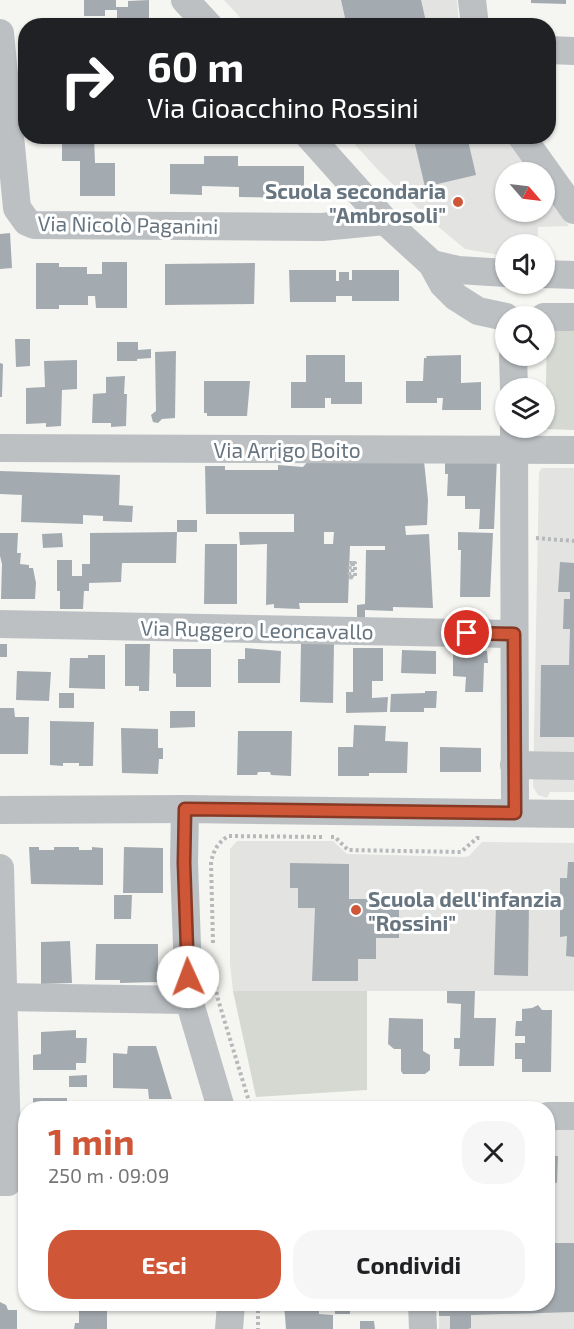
<!DOCTYPE html>
<html lang="it">
<meta charset="utf-8">
<style>
:root{--surface:#fff;--page:#f6f6f6;--text:#202124;--muted:#757577;--accent:#cf5738}
body{margin:0;font-family:"Exo 2",sans-serif;background:var(--page);color:var(--text);height:100vh;display:flex;flex-direction:column;font-size:22px;white-space:nowrap}
*{box-sizing:border-box;margin:0}
p{font-size:20px;color:var(--muted)}
.icon{flex:none;width:33px;height:33px;fill:none;stroke:currentColor;stroke-width:2;stroke-linecap:round;stroke-linejoin:round}
.map{position:relative;flex:1;overflow:hidden}
.drawer{position:absolute;left:18px;top:1101px;width:537px;height:210px;display:flex;flex-direction:column;background:var(--surface);border-radius:24px;box-shadow:0 2px 4px #0004}
.drawer>*{flex:none}
.guide{position:absolute;left:18px;top:18px;width:538px;height:126px;border-radius:24px;box-shadow:0 2px 4px #0004;background:#202124;color:#fff;overflow:hidden}
.needle{width:39px;rotate:118deg}
.tools{position:absolute;left:495px;top:162px;display:grid;gap:12px}
.tools a{display:grid;place-items:center;width:60px;height:60px;border-radius:50%;background:var(--surface);box-shadow:0 2px 4px #0004;font-size:30px}
.pin{position:absolute;display:grid;place-items:center;width:51px;height:51px;color:#fff;margin:-26px;border:3px solid #fff;border-radius:50%;box-shadow:0 2px 6px #0007}
.me{position:absolute;width:66px;margin:-33px;rotate:358deg;stroke-linejoin:round;filter:drop-shadow(0 0 4px #0008)}
.turn{display:flex;align-items:center;gap:21px;height:126px;padding:0 30px;font-size:27px}
.turn .icon{width:78px;height:78px;stroke-width:2.5}
.turn b{display:block;font-size:42px;line-height:51px}
.round{display:grid;place-items:center;flex:none;width:63px;height:63px;border-radius:24px;background:var(--page)}
.summary{display:flex;align-items:center;justify-content:space-between;height:102px;padding:0 30px}
h1{font-size:36px;font-weight:700;line-height:45px;color:var(--accent)}
.cta{display:flex;gap:12px;margin-top:auto;padding:12px 30px}
.cta a{flex:1;height:69px;border-radius:24px;background:var(--accent);color:#fff;font-size:24px;font-weight:700;line-height:69px;text-align:center}
.cta a+a{background:var(--page);color:var(--text)}
.map>svg:first-child{display:block}
.built{fill:#e3e4e2}
.green{fill:#d5d9d2}
.building{fill:#a4abb0;fill-rule:evenodd}
.lines{fill:none;stroke-linecap:round;stroke-linejoin:round}
.path{stroke:#b6b9bb;stroke-width:4;stroke-dasharray:3 3;stroke-linecap:butt}
.minor{stroke:#bcc0c3;stroke-width:28}
.route-casing{stroke:#873924;stroke-width:15}
.route{stroke:#cf5738;stroke-width:10}
.poi-dot{fill:#cf5738;stroke:#fff;stroke-width:2}
.labels{text-anchor:middle;dominant-baseline:central;stroke-width:6;stroke-linejoin:round;paint-order:stroke}
.poi-label{font-size:21px;font-weight:bold;fill:#677580;stroke:#fff;text-anchor:end}
.street-label{font-size:21px;fill:#677580;stroke:#fff}
</style>
<div class="map">
<svg width="574" height="1329" viewBox="0 0 574 1329">
<rect width="100%" height="100%" fill="#f5f5f2"/>
<!-- built -->
<g class="built">
<polygon points="224,0 457,0 459,25 247,25"/>
<polygon points="348,137 504,137 530,172 506,172 506,212 544,212 545,192 569,226 538,227 538,244 506,244 505,256 465,249 429,219 379,171"/>
<polygon points="542,468 574,468 574,792 550,792 547,798 538,795 533,787 539,472"/>
<polygon points="237,841 333,841 347,854 464,857 469,856 482,842 574,843 574,991 233,991 230,964 230,849"/>
<polygon points="548,1130 574,1130 574,1329 439,1329 439,1304 548,1304"/>
</g>
<!-- green -->
<g class="green">
<polygon points="554,331 574,331 574,430 545,429 547,336"/>
<polygon points="233,991 367,991 367,1090 256,1097"/>
</g>
<!-- building -->
<g class="building">
<polygon points="84,0 116,0 116,7 128,7 128,1 149,0 149,26 117,26 117,10 105,10 105,16 84,16"/>
<polygon points="341,0 421,0 427,26 337,26 346,22"/>
<polygon points="531,0 566,0 566,4 531,3"/>
<polygon points="62,136 94,136 95,163 115,163 115,196 80,196 80,161 62,161"/>
<polygon points="413,136 467,136 476,175 425,187"/>
<polygon points="204,156 238,156 238,166 304,166 304,198 239,197 239,187 202,186 202,195 170,194 170,164 204,164"/>
<polygon points="10,233 12,268 0,269 0,234"/>
<polygon points="102,262 127,262 127,308 96,308 95,296 88,296 88,305 59,305 59,309 36,309 36,263 59,263 59,267 87,267 87,274 102,274"/>
<polygon points="255,263 254,304 165,305 165,264"/>
<polygon points="289,270 336,270 336,281 339,281 339,272 349,272 349,280 352,280 352,270 399,270 399,301 352,301 352,296 336,296 336,302 290,302"/>
<polygon points="15,339 30,339 30,366 16,367"/>
<polygon points="117,342 138,342 138,350 151,349 151,358 137,359 137,361 117,361"/>
<polygon points="176,351 175,418 162,419 158,423 153,422 151,415 156,411 155,352"/>
<polygon points="306,355 345,355 345,382 362,382 362,404 331,404 331,398 325,398 325,408 291,408 291,382 306,382"/>
<polygon points="461,355 461,383 481,382 481,410 442,410 443,398 437,398 437,403 406,403 406,381 423,381 424,358 427,358 426,356"/>
<polygon points="77,360 77,389 62,390 61,426 46,427 46,423 26,424 26,388 45,387 44,361"/>
<polygon points="0,363 3,364 2,397 0,397"/>
<polygon points="125,376 124,394 127,394 126,426 111,427 111,423 92,423 93,394 106,393 106,377"/>
<polygon points="204,381 250,381 247,416 207,416 207,413 204,413"/>
<path d="M317,451H423L428,500L427,525L405,526L406,535L429,534L433,608L393,607V611L365,610V618H357V605L365,604L366,550H385V546H350L348,603H299L300,609L274,608V604L266,605L267,544L240,545L239,532H294V514H206L205,466H225V470H278V465L303,467ZM324,532H334L333,544H324Z"/>
<polygon points="445,456 497,457 494,529 479,529 480,509 465,509 465,496 447,496 448,474 445,474"/>
<polygon points="0,471 120,475 119,505 133,506 132,522 103,521 103,516 83,515 83,524 21,522 22,495 0,494"/>
<rect x="177" y="520" width="20" height="12"/>
<polygon points="177,532 176,563 122,563 121,582 89,583 89,591 84,591 83,609 60,609 60,591 57,591 57,560 72,560 72,576 82,576 82,564 90,564 90,533"/>
<polygon points="458,532 493,533 490,597 460,597 461,550 458,550"/>
<polygon points="0,533 18,533 17,553 21,553 20,564 29,565 29,568 33,568 36,583 35,599 1,599 2,564 0,556"/>
<polygon points="62,533 63,547 43,548 42,534"/>
<polygon points="205,544 237,544 237,604 204,604"/>
<polygon points="560,562 574,563 574,737 540,737 541,665 569,665 570,629 563,629 564,599 570,599 570,592 558,592"/>
<polygon points="301,642 334,643 333,703 300,702"/>
<rect x="0" y="644" width="7" height="13"/>
<polygon points="125,644 150,644 149,691 139,691 139,686 125,686"/>
<polygon points="245,648 281,651 280,683 238,683 238,659 245,659"/>
<polygon points="353,648 383,648 383,681 372,681 372,698 388,697 387,712 346,713 346,692 353,692"/>
<polygon points="173,649 211,649 211,687 176,687 176,674 173,673"/>
<polygon points="402,650 436,651 436,674 401,673"/>
<polygon points="453,651 487,651 488,663 484,663 483,692 465,692 466,677 453,676"/>
<polygon points="88,655 105,655 105,689 69,688 70,658 88,658"/>
<polygon points="17,671 51,672 49,701 16,700"/>
<polygon points="425,691 437,691 436,708 424,708 424,712 390,712 391,694 425,693"/>
<rect x="59" y="693" width="15" height="15"/>
<polygon points="0,708 14,708 15,717 29,717 28,754 0,754"/>
<polygon points="170,711 195,711 195,727 170,728"/>
<polygon points="50,721 94,722 93,766 79,766 79,763 63,763 63,766 50,765"/>
<polygon points="354,725 386,726 385,741 408,742 407,773 369,773 369,776 338,776 338,747 353,747"/>
<polygon points="121,728 158,729 158,748 163,748 163,759 159,759 158,774 122,773"/>
<polygon points="238,731 292,731 291,776 271,775 270,772 258,772 257,775 237,775"/>
<polygon points="440,747 481,748 481,772 440,772"/>
<polygon points="29,847 39,847 39,850 54,850 54,847 79,847 79,850 92,850 92,847 103,848 103,885 31,884"/>
<polygon points="124,847 163,848 163,893 123,893"/>
<polygon points="568,862 574,862 574,957 566,956 567,936 560,937 560,878 567,878"/>
<polygon points="290,863 349,864 349,899 399,899 399,938 376,938 376,959 358,959 358,981 312,981 315,908 298,908 298,888 290,888"/>
<polygon points="114,895 132,895 131,919 114,919"/>
<polygon points="496,904 529,904 528,976 494,975"/>
<polygon points="70,941 72,983 41,984 41,942"/>
<polygon points="96,944 158,944 158,982 120,983 120,980 95,980"/>
<polygon points="447,991 475,991 474,1018 496,1018 494,1066 459,1066 460,1049 454,1049 454,1038 460,1038 461,1004 447,1003"/>
<polygon points="538,1005 542,1010 552,1010 551,1072 522,1072 522,1059 515,1059 515,1043 525,1043 525,1036 515,1036 516,1021 522,1021 522,1009 532,1008"/>
<polygon points="389,1018 423,1019 423,1051 430,1055 430,1070 425,1074 403,1074 401,1071 401,1049 394,1049 388,1044"/>
<polygon points="76,1030 76,1038 87,1038 86,1063 76,1063 76,1070 33,1070 33,1055 41,1054 41,1032"/>
<polygon points="128,1046 156,1046 172,1099 149,1099 148,1089 113,1088 113,1053 127,1054"/>
<polygon points="87,1075 87,1087 69,1087 69,1076"/>
<rect x="33" y="1098" width="34" height="10"/>
<polygon points="548,1156 558,1156 557,1183 552,1182 551,1214 548,1214"/>
<polygon points="548,1243 574,1243 574,1312 471,1315 471,1328 468,1329 450,1329 450,1316 439,1316 439,1304 548,1304"/>
<polygon points="0,1302 6,1305 8,1310 17,1310 17,1329 0,1329"/>
<polygon points="284,1304 319,1304 319,1314 333,1315 333,1329 286,1329"/>
<rect x="335" y="1304" width="15" height="10"/>
<polygon points="79,1306 107,1306 107,1329 74,1329 75,1323 79,1323"/>
<polygon points="360,1321 374,1321 375,1329 360,1329"/>
</g>
<g class="lines">
<!-- path -->
<g class="path">
<polyline points="536,538 574,541"/>
<polygon points="353,563 355,563 355,577 352,577"/>
<polyline points="352,577 349,578 350,563 353,563"/>
<polyline points="331,837 335,837 348,850 461,852 477,838 480,838"/>
<path d="M213,943L211,862C214,849 218,843 228,836L323,837"/>
<polyline points="214,962 217,996 251,1108"/>
<polyline points="258,1304 258,1329"/>
</g>
<!-- minor -->
<g class="minor">
<polyline points="185,0 209,26"/>
<polyline points="472,0 475,26"/>
<polyline points="0,33 17,208 27,222 34,225 322,227 385,221"/>
<polyline points="549,50 574,51"/>
<polyline points="309,136 385,221 432,264 443,284 456,297 478,311 506,317"/>
<polyline points="521,136 574,210"/>
<polyline points="432,264 458,270 506,273"/>
<polyline points="544,274 574,275"/>
<polyline points="544,317 574,317"/>
<polyline points="513,356 514,388"/>
<polyline points="514,428 515,813"/>
<polyline points="0,448 574,450"/>
<polyline points="0,624 514,634"/>
<polyline points="514,765 574,766"/>
<polyline points="185,809 184,863 189,1000 221,1108"/>
<polyline points="0,810 185,809 574,814"/>
<polyline points="0,868 8,1182 0,1182"/>
<polyline points="0,997 189,1000"/>
<polyline points="548,1116 574,1116"/>
<polyline points="422,1304 423,1329"/>
<polyline points="229,1329 231,1304"/>
</g>
</g>
<g class="lines">
<defs>
<polyline id="route" points="188,977 184,863 185,809 515,813 514,634 467,633"/>
</defs>
<!-- route casing -->
<use href="#route" class="route-casing"/>
<!-- route -->
<use href="#route" class="route"/>
</g>
<!-- markers -->
<g class="poi-dot">
<circle cx="458" cy="202" r="6"/>
<circle cx="356" cy="910" r="6"/>
</g>
<g class="labels">
<!-- poi labels -->
<g class="poi-label">
<text x="446" y="190">Scuola secondaria<tspan x="446" dy="24">"Ambrosoli"</tspan></text>
<text x="368" y="898" text-anchor="start">Scuola dell'infanzia<tspan x="368" dy="24">"Rossini"</tspan></text>
</g>
<!-- street labels -->
<g class="street-label">
<text transform="translate(128 224) rotate(1)">Via Nicolò Paganini</text>
<text x="287" y="449">Via Arrigo Boito</text>
<text transform="translate(257 629) rotate(1)">Via Ruggero Leoncavallo</text>
</g>
</g>
</svg>
<div class="tools">
<a><svg class="needle" viewBox="-14 -14 28 28"><path d="M0-13l5 13h-10z" fill="#e53935"/><path d="M0 13l5-13h-10z" fill="#757577"/></svg></a>
<a><svg class="icon" aria-label="sound" viewBox="0 0 24 24"><path d="M4 9h4l5-4v14l-5-4H4zM17 9q2 3 0 6"/></svg></a>
<a><svg class="icon" aria-label="search" viewBox="0 0 24 24"><circle cx="10" cy="10" r="6"/><path d="M15 15l6 6"/></svg></a>
<a><svg class="icon" aria-label="layers" viewBox="0 0 24 24"><path d="M12 4l9 5-9 5-9-5zM3 14l9 5 9-5"/></svg></a>
</div>
<div class="pin" style="left:467px;top:633px;background:#d93025"><svg class="icon" aria-label="arrive" viewBox="0 0 24 24"><path d="M6 21V4h12l-3 4 3 4H6"/></svg></div>
<svg class="me" style="left:188px;top:977px" viewBox="-20 -20 40 40"><circle r="19" fill="#fff"/><path d="M0-13L10 11 0 6-10 11z" fill="#cf5738"/></svg>
<div class="guide">
<div class="turn"><svg class="icon" aria-label="right" viewBox="0 0 24 24"><path d="M7 20v-9h11M14 6l5 5-5 5"/></svg><div><b>60 m</b>Via Gioacchino Rossini</div></div>
</div>
<section class="drawer">
<div class="summary"><div><h1>1 min</h1><p>250 m · 09:09</p></div><a class="round"><svg class="icon" aria-label="close" viewBox="0 0 24 24"><path d="M6 6l12 12M18 6L6 18"/></svg></a></div>
<div class="cta"><a>Esci</a><a>Condividi</a></div>
</section>
</div>
